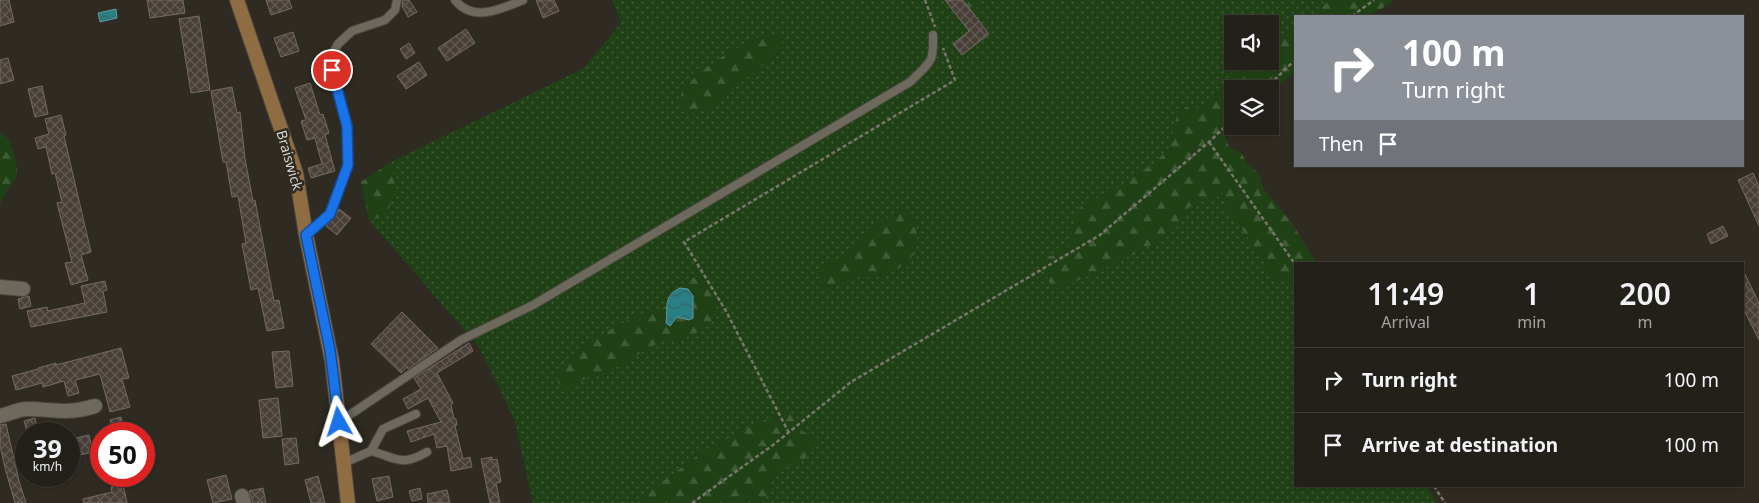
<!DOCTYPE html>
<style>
:root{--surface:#23201a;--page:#2b2823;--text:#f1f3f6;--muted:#a3a3a2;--line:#403e39}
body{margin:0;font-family:"Noto Sans",sans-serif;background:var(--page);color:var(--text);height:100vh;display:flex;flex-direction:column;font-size:19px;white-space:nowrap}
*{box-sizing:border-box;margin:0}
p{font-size:16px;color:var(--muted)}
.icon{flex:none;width:28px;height:28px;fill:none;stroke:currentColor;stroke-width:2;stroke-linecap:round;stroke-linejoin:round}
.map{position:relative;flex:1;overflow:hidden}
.details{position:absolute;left:1294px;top:262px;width:450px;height:225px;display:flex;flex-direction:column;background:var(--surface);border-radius:0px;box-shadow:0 1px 4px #0004,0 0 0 1px var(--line)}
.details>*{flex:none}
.guide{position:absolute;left:1294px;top:15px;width:450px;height:152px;border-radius:0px;box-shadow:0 1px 4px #0004,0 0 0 1px var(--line);background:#8c9099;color:#fff;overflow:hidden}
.controls{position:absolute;left:1224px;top:15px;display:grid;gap:10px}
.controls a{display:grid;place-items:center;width:55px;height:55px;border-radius:0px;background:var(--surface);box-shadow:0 1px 4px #0004,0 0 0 1px var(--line);font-size:25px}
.speed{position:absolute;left:15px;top:422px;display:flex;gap:10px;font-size:25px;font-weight:700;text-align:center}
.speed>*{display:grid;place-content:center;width:65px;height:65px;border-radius:50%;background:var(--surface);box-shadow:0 1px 4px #0004,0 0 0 1px var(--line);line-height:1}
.speed small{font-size:12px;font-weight:400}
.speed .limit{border:8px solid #d22;background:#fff;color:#111}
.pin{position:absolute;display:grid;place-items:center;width:42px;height:42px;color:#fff;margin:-21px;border:2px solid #fff;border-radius:50%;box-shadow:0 1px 5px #0007}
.me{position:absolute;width:55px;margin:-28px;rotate:354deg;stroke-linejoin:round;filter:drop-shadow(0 0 4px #0008)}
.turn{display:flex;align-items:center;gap:18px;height:105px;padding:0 25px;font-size:22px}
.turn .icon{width:65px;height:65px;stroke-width:2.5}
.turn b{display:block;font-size:35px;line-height:42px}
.then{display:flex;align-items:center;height:48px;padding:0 25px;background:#0003;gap:10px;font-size:19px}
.eta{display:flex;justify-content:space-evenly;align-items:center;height:85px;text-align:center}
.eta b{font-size:30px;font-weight:600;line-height:35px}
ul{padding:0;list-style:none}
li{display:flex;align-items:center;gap:15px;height:65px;padding:0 25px;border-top:1px solid var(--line)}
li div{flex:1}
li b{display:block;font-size:19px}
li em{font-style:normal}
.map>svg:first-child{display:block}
.grass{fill:url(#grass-dots);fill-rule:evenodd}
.forest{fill:url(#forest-firs)}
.water{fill:url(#water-waves);stroke:#5e989a}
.building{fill:url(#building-cross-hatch);stroke:#756a62}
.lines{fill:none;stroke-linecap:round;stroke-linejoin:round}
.service-casing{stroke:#49463e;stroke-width:10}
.minor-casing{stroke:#49463e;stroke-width:16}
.secondary-casing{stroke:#49463e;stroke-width:16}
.path{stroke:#79756e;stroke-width:2.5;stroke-dasharray:4 2.5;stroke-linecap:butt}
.service{stroke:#6d695d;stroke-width:8}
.minor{stroke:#6d695d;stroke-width:14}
.secondary{stroke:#906c42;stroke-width:14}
.route-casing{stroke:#114b97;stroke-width:12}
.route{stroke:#1a73e8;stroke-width:9}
.labels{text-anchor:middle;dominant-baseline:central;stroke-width:5;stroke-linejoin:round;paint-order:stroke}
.street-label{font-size:14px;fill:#d7d4ce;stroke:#2f2b22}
</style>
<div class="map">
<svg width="1759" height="503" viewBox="0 0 1759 503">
<defs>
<pattern id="grass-dots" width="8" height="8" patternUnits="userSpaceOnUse" patternTransform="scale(1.25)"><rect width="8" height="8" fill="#204116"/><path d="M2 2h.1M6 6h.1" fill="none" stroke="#405c37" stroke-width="1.8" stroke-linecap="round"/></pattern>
<pattern id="forest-firs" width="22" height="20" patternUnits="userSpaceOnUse" patternTransform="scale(1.25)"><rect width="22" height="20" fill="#204116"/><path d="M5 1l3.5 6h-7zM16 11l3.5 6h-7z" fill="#405c37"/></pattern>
<pattern id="water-waves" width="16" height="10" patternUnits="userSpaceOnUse" patternTransform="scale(1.25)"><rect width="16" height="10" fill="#2a7f84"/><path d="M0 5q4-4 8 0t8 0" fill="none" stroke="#336668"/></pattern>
<pattern id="building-cross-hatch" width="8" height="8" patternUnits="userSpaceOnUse" patternTransform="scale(1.25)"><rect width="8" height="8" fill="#493f38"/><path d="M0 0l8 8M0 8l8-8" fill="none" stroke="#625a54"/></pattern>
</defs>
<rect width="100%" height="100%" fill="#2f2b22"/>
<!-- grass -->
<path class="grass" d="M612,0H1363L1341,16H1295V50L1232,89L1195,135L1295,279V486H1426L1437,503H533L515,422L496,381L478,346L369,220L361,182L391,162L584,68L621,23ZM1232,24H1270V61H1232Z"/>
<!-- forest -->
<g class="forest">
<polygon points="957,0 979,0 983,8 971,7 964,8"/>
<polygon points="1330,0 1394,0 1381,9 1366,16 1311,16"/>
<path d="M1295,23V72L1270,93V89H1232L1233,126L1224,134L1229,147L1242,154L1247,163L1259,174L1263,188L1292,223L1301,238L1318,264H1295V288L1269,274L1263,260L1224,203L1225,194L1220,192L1216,200L1212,201L1208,198L1188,208L1176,226L1161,239L1137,253L1114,263L1106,264L1095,273L1065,286L1052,289L1040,258L1057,255L1070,245C1072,231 1074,208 1088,201C1092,199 1096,199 1099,197C1106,194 1110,190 1117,188L1157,161L1170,146L1178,111L1183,106L1193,110C1198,107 1206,105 1210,101C1220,92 1234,64 1246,61C1254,60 1263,61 1270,61V44Z"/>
<path d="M771,32L781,35L783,41L782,46L768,61L711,107L698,112L691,113L684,111L679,101C685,74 745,41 771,32Z"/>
<path d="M0,134C7,135 10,141 12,148C25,186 10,176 0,206Z"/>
<path d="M391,162C394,179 399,196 386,211C381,216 377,220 369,220L361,182Z"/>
<polygon points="898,210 905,211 913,215 917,236 916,252 904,265 884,276 851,279 832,288 824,289 819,274 825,265 846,255 865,235"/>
<path d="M702,275L709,278C716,292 718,304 714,319L698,332L685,338L661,341L615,368L601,374L592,375L564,390L560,387L556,375L559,371L576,356L585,344L591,340L642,313L660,310L668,305L666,323L677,317L689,320L693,296L688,289L680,288L676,290L686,280Z"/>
<polygon points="787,409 802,431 818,438 804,460 797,464 788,465 773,477 770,493 762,503 634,503 705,450"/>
</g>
<!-- water -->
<g class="water">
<polygon points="116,9 117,18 100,22 98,13"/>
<path d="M680,288L688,289L693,296V318L689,320L677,317L670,326L666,323C668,307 663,296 680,288Z"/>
</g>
<!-- building -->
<g class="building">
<polygon points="0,0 9,0 14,22 0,26"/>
<polygon points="147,0 183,0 185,13 150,18"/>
<polygon points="266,0 289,0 292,8 271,15"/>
<polygon points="403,0 409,0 417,12 408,17 402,6"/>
<polygon points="536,0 554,0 559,11 543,18"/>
<polygon points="945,0 963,0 989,34 962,55 953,44 969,31"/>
<polygon points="199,16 210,90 191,93 179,19"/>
<polygon points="466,29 475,43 447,61 438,48"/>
<polygon points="293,32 299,51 281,57 274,38"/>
<polygon points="409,43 415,53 406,59 400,49"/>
<polygon points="8,58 14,80 0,84 0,60"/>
<polygon points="419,62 427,75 406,89 397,76"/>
<polygon points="310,83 320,115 323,114 329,133 325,135 335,171 311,178 308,168 322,164 315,138 307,140 301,121 306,120 295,88"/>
<polygon points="42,86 48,114 35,117 28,89"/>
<polygon points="232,87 237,113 240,112 245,159 253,201 255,200 274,301 279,300 284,328 267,331 258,288 251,290 242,244 246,243 238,196 232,197 226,162 223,162 211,91"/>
<polygon points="61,115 66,135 64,136 91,252 81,255 88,280 71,285 65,263 72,262 57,203 62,202 55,173 52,174 46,147 38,149 35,138 49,134 45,119"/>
<polygon points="1753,173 1759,186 1759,226 1738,180"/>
<polygon points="339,209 351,218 337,235 326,226"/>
<polygon points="1723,226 1728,236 1711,244 1707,234"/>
<polygon points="1742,268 1759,303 1759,340 1742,306"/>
<polygon points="105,281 107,290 103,291 107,312 31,327 27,311 47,307 48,311 85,303 81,286"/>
<polygon points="29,296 31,306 20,309 18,299"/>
<polygon points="402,312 438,348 408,369 407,367 401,373 371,344"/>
<polygon points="469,343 473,351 437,373 453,403 451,405 454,419 456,419 457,425 455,426 463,459 470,457 472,467 451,471 447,446 437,448 434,434 411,442 407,431 441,422 428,398 408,409 403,399 421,389 414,378"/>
<polygon points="121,348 129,378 122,379 130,407 110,412 100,374 75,380 79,393 68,396 64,381 43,387 42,383 16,390 12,376 38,369 38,368 56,363 56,365"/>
<polygon points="289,351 293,386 276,388 272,352"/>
<polygon points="278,398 282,436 263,438 259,400"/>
<polygon points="121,417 123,427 113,430 110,420"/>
<polygon points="35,418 37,428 27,431 24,421"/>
<polygon points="6,424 19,481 26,503 15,503 5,468 0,445 0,425"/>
<polygon points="89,435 93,452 75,456 71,439"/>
<polygon points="296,438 299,463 285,465 282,439"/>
<polygon points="492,457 492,460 497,459 501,482 496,483 500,503 490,503 481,459"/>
<polygon points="226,475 232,499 213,503 207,480"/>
<polygon points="318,476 325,503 311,503 305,480"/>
<polygon points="389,476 393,497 377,501 372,479"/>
<polygon points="123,484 127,503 84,503 83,499 112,492 111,487"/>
<polygon points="263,488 266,503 253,503 249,491"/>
<polygon points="420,488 422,499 412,501 409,491"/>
<polygon points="447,490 450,503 428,503 427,494"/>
</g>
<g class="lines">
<defs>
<g id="service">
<path d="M455,0C473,23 501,9 523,0"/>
<polyline points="306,235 329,214 348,165 347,126 332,70 333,53 338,44 352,31 385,20 395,10 397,0"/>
<path d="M339,422L461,340L533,305L910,82C930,62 934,64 933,35"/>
<polyline points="371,451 383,429 416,414"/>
<path d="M344,463L371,451C397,458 401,467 427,452"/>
</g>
<g id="minor">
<polyline points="0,287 23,289"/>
<path d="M0,416C9,414 19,409 27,409C55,409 66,415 95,406"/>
<polyline points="242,496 244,503"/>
</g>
<polyline id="secondary" points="237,0 296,173 306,235 332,361 348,503"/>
</defs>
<!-- service casing -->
<use href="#service" class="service-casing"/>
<!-- minor casing -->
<use href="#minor" class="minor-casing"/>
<!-- secondary casing -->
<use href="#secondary" class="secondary-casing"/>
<!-- path -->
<g class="path">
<polyline points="925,0 935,27"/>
<polyline points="1352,16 1374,0"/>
<polyline points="1265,89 1295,60"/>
<polyline points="1209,142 1295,264"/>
<polyline points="789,433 726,311 684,242 955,80 943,48"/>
<polyline points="1434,486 1445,503"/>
<polyline points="692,503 773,445 851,382 1100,235 1209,142 1232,120"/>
</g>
<!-- service -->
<use href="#service" class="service"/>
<!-- minor -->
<use href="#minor" class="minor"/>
<!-- secondary -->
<use href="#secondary" class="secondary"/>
</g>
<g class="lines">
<defs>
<polyline id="route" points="332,70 347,126 348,165 330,214 306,235 330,350 339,422"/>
</defs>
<!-- route casing -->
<use href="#route" class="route-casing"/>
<!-- route -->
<use href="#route" class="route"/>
</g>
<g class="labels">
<!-- street labels -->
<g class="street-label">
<text transform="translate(290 160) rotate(74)">Braiswick</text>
</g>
</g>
</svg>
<div class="controls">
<a><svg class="icon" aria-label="sound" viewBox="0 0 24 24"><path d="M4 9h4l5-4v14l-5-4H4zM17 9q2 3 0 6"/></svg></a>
<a><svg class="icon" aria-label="layers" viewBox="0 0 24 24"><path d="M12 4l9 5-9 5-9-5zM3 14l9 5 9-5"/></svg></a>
</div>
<div class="speed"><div>39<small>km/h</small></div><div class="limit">50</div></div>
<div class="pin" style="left:332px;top:70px;background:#d93025"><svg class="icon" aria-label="arrive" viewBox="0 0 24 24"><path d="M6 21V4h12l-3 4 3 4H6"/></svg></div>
<svg class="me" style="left:339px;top:422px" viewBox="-20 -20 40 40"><path d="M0-17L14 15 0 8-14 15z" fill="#1a73e8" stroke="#fff" stroke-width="4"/></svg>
<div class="guide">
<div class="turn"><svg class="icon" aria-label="right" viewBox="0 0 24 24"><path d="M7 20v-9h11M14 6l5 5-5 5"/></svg><div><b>100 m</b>Turn right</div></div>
<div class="then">Then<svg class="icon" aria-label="arrive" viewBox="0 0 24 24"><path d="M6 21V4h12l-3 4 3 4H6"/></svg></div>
</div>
<section class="details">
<div class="eta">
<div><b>11:49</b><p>Arrival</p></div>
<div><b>1</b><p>min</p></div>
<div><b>200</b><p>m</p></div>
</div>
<ul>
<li><svg class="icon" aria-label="right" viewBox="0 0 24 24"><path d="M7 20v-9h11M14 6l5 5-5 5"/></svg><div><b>Turn right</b></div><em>100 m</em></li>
<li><svg class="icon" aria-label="arrive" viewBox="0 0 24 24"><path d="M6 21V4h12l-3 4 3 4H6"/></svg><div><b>Arrive at destination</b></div><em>100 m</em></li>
</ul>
</section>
</div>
